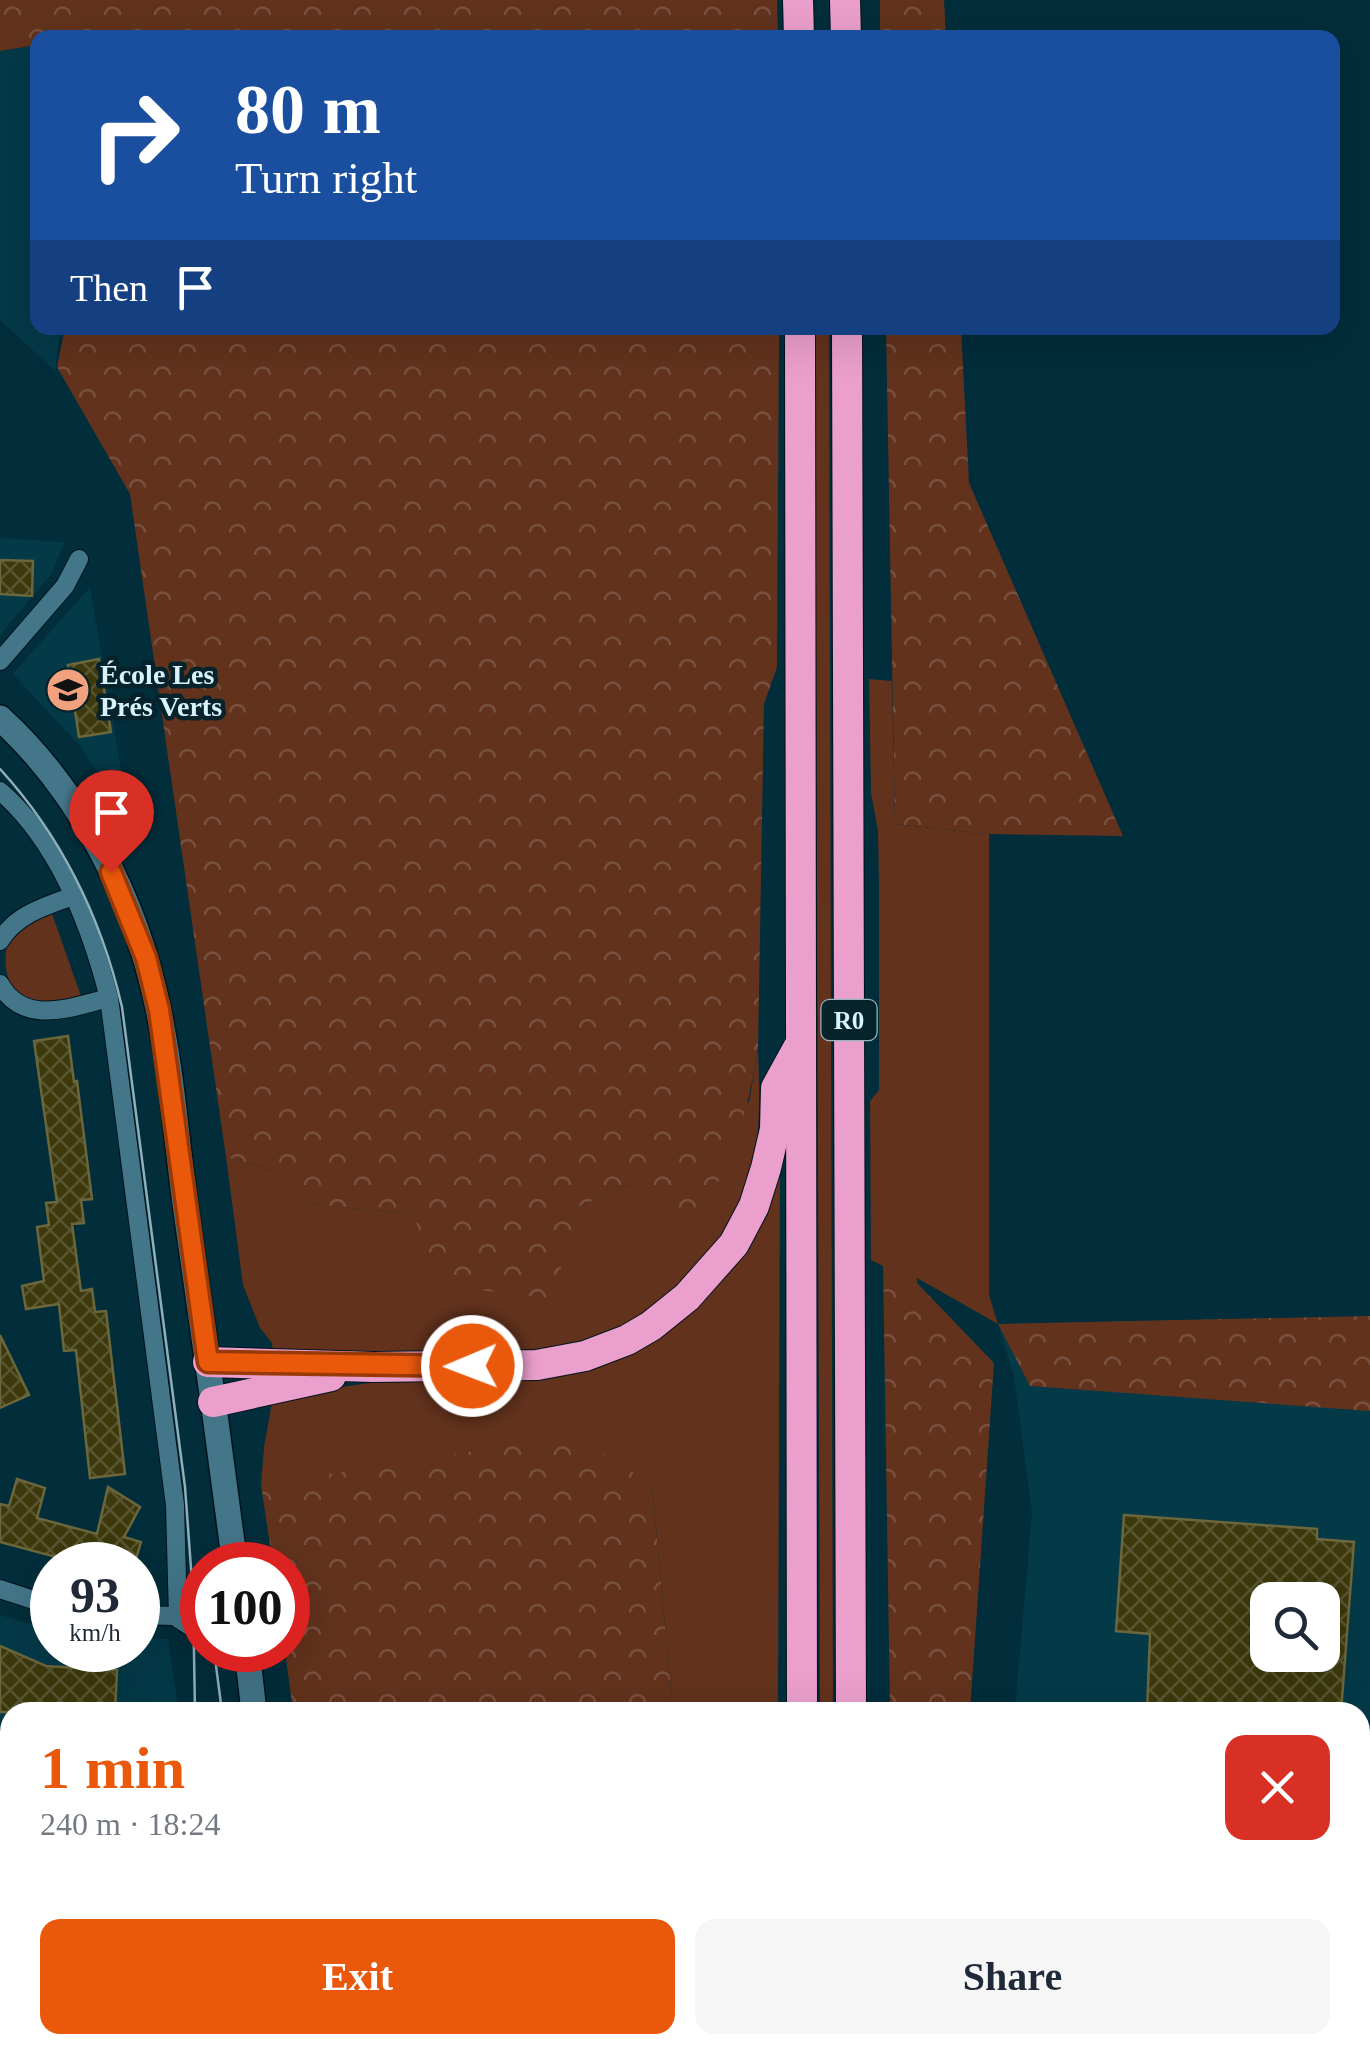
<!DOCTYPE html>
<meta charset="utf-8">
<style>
:root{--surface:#fff;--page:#f6f6f7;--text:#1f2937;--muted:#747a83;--accent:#ea580c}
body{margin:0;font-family:Georgia,serif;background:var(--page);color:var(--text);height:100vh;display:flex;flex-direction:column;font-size:38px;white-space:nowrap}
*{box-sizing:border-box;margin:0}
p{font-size:32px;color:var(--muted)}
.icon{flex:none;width:55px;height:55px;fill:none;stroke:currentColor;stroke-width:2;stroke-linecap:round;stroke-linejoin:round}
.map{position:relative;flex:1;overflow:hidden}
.sheet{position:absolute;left:0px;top:1702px;width:1370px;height:352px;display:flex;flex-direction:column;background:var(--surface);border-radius:30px 30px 0 0;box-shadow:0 10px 40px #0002}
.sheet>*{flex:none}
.hud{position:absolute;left:30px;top:30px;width:1310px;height:305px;border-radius:20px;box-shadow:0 10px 40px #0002;background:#1a4fa0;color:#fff;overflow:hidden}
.controls{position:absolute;left:1250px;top:1582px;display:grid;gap:20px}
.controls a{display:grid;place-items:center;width:90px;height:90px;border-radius:20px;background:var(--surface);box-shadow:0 10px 40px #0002;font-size:50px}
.speed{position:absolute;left:30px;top:1542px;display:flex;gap:20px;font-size:50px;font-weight:700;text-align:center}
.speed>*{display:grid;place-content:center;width:130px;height:130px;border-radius:50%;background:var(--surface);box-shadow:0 10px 40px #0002;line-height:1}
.speed small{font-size:25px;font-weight:400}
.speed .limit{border:15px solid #d22;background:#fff;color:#111}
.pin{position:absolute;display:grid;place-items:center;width:85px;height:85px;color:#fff;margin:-102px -42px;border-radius:50% 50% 50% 0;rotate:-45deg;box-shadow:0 0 10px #0007}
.pin .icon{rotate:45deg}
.me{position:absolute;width:110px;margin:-55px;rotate:269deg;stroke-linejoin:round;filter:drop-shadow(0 0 8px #0008)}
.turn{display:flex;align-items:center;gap:35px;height:210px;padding:0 40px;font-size:45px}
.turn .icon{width:130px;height:130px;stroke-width:2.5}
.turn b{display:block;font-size:70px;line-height:85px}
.then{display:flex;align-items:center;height:95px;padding:0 40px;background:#0003;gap:20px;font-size:38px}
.round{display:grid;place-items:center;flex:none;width:105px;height:105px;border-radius:20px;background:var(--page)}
.summary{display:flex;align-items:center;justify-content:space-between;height:170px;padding:0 40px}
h1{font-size:60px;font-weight:700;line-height:75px;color:var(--accent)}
.primary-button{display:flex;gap:20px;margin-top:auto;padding:20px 40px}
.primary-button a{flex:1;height:115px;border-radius:20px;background:var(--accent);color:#fff;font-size:40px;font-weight:700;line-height:115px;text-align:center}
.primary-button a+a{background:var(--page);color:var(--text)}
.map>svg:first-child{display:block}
.built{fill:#043948;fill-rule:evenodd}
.green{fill:#62321d}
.forest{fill:url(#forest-crowns)}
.building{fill:url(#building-cross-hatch);stroke:#6b673c;stroke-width:2.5;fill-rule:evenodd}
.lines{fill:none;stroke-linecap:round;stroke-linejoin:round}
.street-casing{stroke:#00141d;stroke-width:20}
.secondary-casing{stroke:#00141d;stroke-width:28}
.highway-casing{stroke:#00141d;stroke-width:32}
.street{stroke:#437689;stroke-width:18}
.secondary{stroke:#437689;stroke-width:25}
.highway{stroke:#eb9fcc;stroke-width:30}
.tram{stroke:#8fafba;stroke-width:2.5}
.route-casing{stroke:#983908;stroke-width:25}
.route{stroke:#ea580c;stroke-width:18}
.labels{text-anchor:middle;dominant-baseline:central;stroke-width:9;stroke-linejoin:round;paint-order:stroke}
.shield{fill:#06222b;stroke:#99b4be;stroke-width:2.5}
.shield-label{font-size:25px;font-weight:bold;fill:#d8f3fd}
.poi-label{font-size:28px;font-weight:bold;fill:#d8f3fd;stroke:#06222b;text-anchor:start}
</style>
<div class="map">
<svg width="1370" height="2054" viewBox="0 0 1370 2054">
<defs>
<pattern id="forest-crowns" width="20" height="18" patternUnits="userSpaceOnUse" patternTransform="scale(2.5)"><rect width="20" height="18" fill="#62321d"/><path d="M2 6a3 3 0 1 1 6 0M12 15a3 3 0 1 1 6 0" fill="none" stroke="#78503f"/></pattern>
<pattern id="building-cross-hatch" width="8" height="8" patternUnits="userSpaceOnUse" patternTransform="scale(2.5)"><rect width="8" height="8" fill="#3d390c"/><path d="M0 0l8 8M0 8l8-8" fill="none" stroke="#585630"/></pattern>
</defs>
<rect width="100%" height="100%" fill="#022d3a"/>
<!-- built -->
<g class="built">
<polygon points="37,45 38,328 60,328 55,371 0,320 0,51"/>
<polygon points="0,538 65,542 51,574 0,635"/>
<polygon points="90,587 129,816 79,745 13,674"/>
<path d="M1370,1316V1868L1361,2054H1081L951,2049V2045H1360V1712H970L1015,1708L1032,1512L1014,1377L998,1324ZM1268,1600H1322V1655H1268Z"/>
<polygon points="0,1615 52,1630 52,1650 138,1650 138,1639 168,1639 179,1712 10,1712 10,1961 0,1961"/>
</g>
<!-- green -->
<g class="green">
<polygon points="815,328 829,328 833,1712 820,1712"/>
<polygon points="869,679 892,681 895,824 989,834 989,1295 998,1324 917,1278 917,1283 871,1260 870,1101 879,1090 879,885 878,831 871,793"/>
<path d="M51,911L81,996C66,1002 52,1007 35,1004C6,999 0,959 10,936C19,925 38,918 51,911Z"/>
<path d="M758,1049C759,1089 762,1132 751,1170C722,1265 643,1334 546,1350C515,1356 479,1353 447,1353C389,1353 331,1353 273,1352L272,1343L260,1328L243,1285L226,1157L277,1172L302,1203L413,1214L578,1207L632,1184L749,1102Z"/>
<polygon points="780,1161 778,1712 673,1712 652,1484 261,1485 264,1447 273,1397 645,1343"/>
</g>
<!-- forest -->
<g class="forest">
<polygon points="0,0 777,0 778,37 121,38 121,32 86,37 38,38 37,45 0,51"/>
<polygon points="880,0 944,0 946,37 880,37"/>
<path d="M65,328H779L777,667L764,704L758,1049C750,1098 736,1161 706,1201C699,1212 686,1220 677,1229L632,1184L578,1207L552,1299L439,1285L413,1214L301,1203L277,1172L226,1157L130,494L57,367Z"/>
<polygon points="886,328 961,328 969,483 1123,836 989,834 895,824"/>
<polygon points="883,1264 917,1283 994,1363 970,1712 890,1712"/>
<polygon points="1370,1316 1370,1411 1030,1386 998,1324"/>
<polygon points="575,1435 652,1484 673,1712 293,1712 285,1650 288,1650 288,1565 273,1565 261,1485"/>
</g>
<!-- building -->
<g class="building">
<polygon points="0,560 33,561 32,596 0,594"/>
<polygon points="99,659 111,732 79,737 68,665"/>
<polygon points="68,1036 74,1082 77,1081 92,1199 81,1200 84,1223 72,1224 78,1269 81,1291 92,1289 95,1312 106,1311 125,1474 90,1478 76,1350 64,1351 59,1304 26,1309 22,1286 44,1281 37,1227 49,1225 46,1203 57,1202 34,1041"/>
<polygon points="0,1335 29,1395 0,1408"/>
<polygon points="17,1479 45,1488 37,1518 97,1534 108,1487 140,1507 124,1537 141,1542 134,1565 86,1565 0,1542 0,1504 9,1506"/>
<path d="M1124,1515L1317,1529V1539L1354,1542L1341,1712H1147L1150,1634L1116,1631ZM1268,1600H1322V1655H1268Z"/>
<polygon points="0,1646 46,1666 117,1670 115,1712 0,1712"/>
</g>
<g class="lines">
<defs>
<g id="street">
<polyline points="0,661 65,586 79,559"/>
<path d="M0,791C59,842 90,924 109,998L175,1505L178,1618"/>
<path d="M0,941C16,914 46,906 73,896"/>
<path d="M0,984C24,1027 71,1007 109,998"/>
<polyline points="0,1589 52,1606"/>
<polyline points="138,1615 174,1616 202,1634"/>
<polyline points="245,2054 254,2045"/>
</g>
<g id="secondary">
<path d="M0,718C81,792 136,901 158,1008C173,1077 177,1149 187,1218C204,1334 220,1449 235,1565"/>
<polyline points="247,1650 254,1712"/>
<polyline points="0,1985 10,1986"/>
<polyline points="0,2025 10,2025"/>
<polyline points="305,2045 308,2054"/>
<polyline points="399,2045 475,2054"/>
</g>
<g id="highway">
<polyline points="798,0 799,38"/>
<polyline points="845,0 846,38"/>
<polyline points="800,328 802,1712"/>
<polyline points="847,328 851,1712"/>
<polyline points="208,1362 373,1367 537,1365 585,1356 627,1340 651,1326 687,1297 734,1244 754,1206 766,1168 775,1129 776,1088 798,1048"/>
<polyline points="213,1402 331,1376"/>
<polyline points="390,2045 402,2054"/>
<polyline points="803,2045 803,2054"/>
<polyline points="852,2045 852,2054"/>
</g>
</defs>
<!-- street casing -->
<use href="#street" class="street-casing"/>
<!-- secondary casing -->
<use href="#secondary" class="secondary-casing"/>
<!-- highway casing -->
<use href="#highway" class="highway-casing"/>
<!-- street -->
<use href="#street" class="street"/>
<!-- secondary -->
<use href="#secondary" class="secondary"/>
<!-- highway -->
<use href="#highway" class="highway"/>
<!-- tram -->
<g class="tram">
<path d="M0,769C63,838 101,917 122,1007L185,1487L193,1595L195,1712"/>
<polyline points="214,1650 222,1712"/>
<polyline points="206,2054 210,2045"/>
<polyline points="225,2054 229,2045"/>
</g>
</g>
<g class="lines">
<defs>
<polyline id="route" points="111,872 146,958 159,1010 208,1362 472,1366"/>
</defs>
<!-- route casing -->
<use href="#route" class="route-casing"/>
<!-- route -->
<use href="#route" class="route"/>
</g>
<!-- icons -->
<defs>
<symbol id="school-disc" viewBox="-11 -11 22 22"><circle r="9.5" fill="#f2a17e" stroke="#06222b"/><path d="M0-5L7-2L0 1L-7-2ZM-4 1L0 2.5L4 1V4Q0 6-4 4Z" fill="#111"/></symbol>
</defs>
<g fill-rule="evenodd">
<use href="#school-disc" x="43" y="665" width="50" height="50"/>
</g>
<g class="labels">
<!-- shield labels -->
<rect class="shield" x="821.5" y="1000" width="55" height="40" rx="8"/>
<g class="shield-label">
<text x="849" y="1020">R0</text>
</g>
<!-- poi labels -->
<g class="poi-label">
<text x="100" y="674">École Les<tspan x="100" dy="32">Prés Verts</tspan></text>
</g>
</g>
</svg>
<div class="controls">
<a><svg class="icon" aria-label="search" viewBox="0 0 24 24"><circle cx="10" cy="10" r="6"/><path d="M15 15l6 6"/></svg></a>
</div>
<div class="speed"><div>93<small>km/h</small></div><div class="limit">100</div></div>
<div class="pin" style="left:111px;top:872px;background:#d93025"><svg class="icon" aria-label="arrive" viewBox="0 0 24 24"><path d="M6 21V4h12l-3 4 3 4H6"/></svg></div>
<svg class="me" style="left:472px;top:1366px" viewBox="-20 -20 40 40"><circle r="17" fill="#ea580c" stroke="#fff" stroke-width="3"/><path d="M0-11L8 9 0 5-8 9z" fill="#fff"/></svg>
<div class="hud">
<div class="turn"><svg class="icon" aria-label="right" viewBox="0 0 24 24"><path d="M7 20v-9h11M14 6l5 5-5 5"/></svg><div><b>80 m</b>Turn right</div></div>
<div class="then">Then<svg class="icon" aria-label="arrive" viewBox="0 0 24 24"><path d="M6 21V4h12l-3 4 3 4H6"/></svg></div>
</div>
<section class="sheet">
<div class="summary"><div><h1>1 min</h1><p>240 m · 18:24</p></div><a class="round" style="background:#d93025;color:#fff"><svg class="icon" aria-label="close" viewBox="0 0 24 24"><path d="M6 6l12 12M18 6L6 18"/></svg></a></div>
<div class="primary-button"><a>Exit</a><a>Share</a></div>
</section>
</div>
